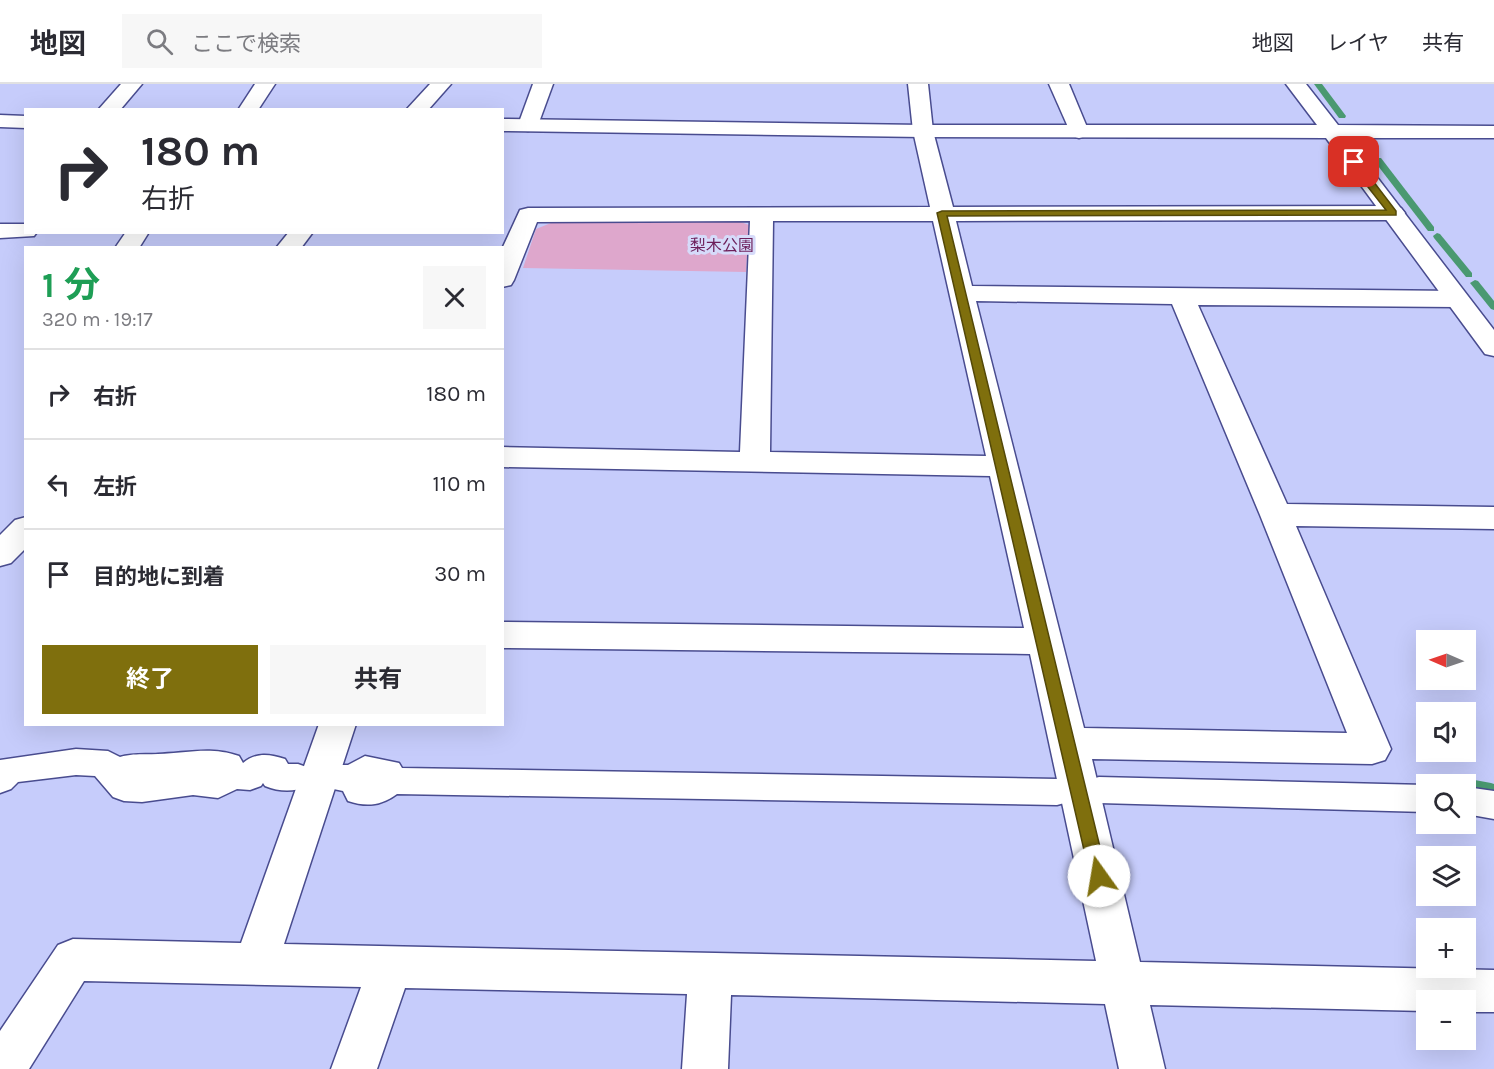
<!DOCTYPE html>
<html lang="ja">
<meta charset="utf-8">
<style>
:root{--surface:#fff;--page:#f7f7f7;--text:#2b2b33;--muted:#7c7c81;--line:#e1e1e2;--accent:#7f6f0d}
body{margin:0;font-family:Karla,"Noto Sans JP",sans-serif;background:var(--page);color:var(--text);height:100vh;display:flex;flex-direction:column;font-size:22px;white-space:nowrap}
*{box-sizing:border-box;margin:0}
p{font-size:20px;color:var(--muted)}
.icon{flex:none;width:33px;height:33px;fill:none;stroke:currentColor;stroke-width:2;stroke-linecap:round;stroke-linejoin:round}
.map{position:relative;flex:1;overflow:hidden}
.panel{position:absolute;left:24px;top:162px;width:480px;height:480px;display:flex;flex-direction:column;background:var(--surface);border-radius:0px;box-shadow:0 6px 24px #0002}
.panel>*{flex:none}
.hud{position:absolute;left:24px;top:24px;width:480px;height:126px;border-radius:0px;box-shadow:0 6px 24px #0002;background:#fff;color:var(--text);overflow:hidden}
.needle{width:39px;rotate:272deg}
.tools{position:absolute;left:1416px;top:546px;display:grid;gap:12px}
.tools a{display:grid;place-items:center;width:60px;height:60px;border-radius:0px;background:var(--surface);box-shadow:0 6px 24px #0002;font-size:30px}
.pin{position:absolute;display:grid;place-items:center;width:51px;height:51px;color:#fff;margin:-26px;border-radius:12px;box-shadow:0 3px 9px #0006}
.me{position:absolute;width:66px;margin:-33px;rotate:347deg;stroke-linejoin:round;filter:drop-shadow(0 0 4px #0008)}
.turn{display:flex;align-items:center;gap:21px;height:126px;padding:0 18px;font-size:27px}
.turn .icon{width:78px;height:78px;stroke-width:2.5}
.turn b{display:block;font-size:42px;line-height:51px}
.round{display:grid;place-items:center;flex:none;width:63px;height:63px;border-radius:0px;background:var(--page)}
.summary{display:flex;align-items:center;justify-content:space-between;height:102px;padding:0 18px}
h1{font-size:36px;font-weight:700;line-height:45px;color:#1e9e55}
.primary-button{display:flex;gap:12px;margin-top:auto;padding:12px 18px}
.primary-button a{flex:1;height:69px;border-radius:0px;background:var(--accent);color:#fff;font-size:24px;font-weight:700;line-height:69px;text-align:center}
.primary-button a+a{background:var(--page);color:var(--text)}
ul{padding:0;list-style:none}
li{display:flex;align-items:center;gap:18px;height:90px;padding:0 18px;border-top:2px solid var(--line)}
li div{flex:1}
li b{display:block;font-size:22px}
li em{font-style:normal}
header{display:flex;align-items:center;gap:36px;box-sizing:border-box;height:84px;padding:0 30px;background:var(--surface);border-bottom:2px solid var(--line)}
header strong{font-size:28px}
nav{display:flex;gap:33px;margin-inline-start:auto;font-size:21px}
.search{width:420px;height:54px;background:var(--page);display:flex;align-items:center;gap:15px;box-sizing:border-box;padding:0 21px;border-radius:0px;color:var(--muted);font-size:22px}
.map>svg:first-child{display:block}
.green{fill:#dea7cc}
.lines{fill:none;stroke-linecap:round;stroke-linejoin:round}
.stream{fill:#4a9971;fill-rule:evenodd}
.pedestrian-casing{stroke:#494c8f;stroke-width:3}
.minor-casing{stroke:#494c8f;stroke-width:3}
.tertiary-casing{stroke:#494c8f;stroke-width:3}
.pedestrian{fill:#fff;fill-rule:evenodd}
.minor{fill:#fff;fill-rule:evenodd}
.tertiary{fill:#fff;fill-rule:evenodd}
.route{fill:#7f6f0d;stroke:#534808;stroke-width:1.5}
.labels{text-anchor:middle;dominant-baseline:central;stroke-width:6;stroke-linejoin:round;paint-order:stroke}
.far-park-label{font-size:16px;fill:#6d1f5a;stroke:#d6dbfa}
</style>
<header>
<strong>地図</strong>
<div class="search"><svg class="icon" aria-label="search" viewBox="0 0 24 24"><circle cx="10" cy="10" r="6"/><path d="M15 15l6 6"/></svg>ここで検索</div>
<nav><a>地図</a><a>レイヤ</a><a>共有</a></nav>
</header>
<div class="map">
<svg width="1494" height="985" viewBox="0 0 1494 985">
<rect width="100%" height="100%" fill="#c6ccfb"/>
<!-- green -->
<polygon class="green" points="735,136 749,141 746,188 523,184 536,145 556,137"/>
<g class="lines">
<!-- stream -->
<g class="stream">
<polygon points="1314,0 1322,0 1346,32 1345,34 1339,34"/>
<polygon points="1375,74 1381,74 1434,143 1434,147 1428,147 1375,78"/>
<polygon points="1437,149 1440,150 1472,189 1472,193 1466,193 1434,154 1433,152"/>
<polygon points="1475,196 1478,197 1494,217 1494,226 1491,225 1470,199"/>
<polygon points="1427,692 1453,692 1491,699 1494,700 1494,710 1466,706 1466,700 1426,700 1426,704 1422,702 1420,698 1422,694"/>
</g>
<defs>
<g id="pedestrian">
<path d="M76,665L108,667L120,673C134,669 145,671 158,670C187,669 211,662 239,672L243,679C256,668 270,670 285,675L288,680H298L309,684L314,693L309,702C294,708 280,708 265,702L263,699L261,702L250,706L237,705L218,714L193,711L142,718L124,717L113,713L95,692L76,691L18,698L11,705L0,709V676Z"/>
<path d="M365,672L399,679L402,684L1057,695L1068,698L1073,708L1068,718L1057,721L397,710C381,722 366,723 348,717L343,707L324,703L319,694L324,685L335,681H348Z"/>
<polygon points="1099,693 1426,701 1426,728 1099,719 1088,716 1083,706 1088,696"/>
<polygon points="1466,703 1494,707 1494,735 1466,730"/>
</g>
<g id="minor">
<polygon points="121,0 142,0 120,26 98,26"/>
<polygon points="255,0 275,0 258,26 238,26"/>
<polygon points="533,0 553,0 538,41 535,45 528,47 521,45 518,41"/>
<path d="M908,0H928L933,47L953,123L1393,122L1401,124L1405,129L1401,134L1393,136L956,137L972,202L1456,207L1465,210L1469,215L1465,220L1456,223L1198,221L1287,420L1494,423V445L1296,442L1391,665L1385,676L1372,680L1092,675L1140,878L1494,886V928H1466V916H1426V927L1150,921L1165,985H1119L1105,920L731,911L728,985H682L687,910L405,904L377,985H331L361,903L84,897L29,985H0V947L58,861L73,855L241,859L319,640H356L284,860L1096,877L1030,570L502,564V538L1024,544L990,392L502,383V363L740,368L750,137L537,138L514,196L511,201L502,203V165L520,126L528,124L930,123L913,47ZM773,137H933L986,372L770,368ZM976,217L1172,220L1260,431L1347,649L1084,644Z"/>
<polygon points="1049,0 1069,0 1089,48 1086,52 1079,54 1072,52"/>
<polygon points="0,31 26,32 26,44 0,43"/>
<polygon points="0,140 26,140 26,148 37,148 34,152 0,154"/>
<polygon points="126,148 149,148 139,164 115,164"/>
</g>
<g id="tertiary">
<polygon points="430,0 451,0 428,26 406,26"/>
<polygon points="1286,0 1306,0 1338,41 1494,42 1494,54 1347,54 1494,246 1494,272 1485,270 1326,54 923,53 502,47 502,35 923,41 1317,41"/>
<polygon points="289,148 313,148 301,164 276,164"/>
<polygon points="26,433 26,464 11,479 0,482 0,451 15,436"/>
</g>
</defs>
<!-- pedestrian casing -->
<use href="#pedestrian" class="pedestrian-casing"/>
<!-- minor casing -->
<use href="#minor" class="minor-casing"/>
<!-- tertiary casing -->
<use href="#tertiary" class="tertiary-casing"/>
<!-- pedestrian -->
<use href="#pedestrian" class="pedestrian"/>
<!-- minor -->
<use href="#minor" class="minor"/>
<!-- tertiary -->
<use href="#tertiary" class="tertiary"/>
</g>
<!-- route -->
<polygon class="route" points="1350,76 1357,76 1396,127 1396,131 947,132 1107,792 1105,797 1099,799 1093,797 1090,792 937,129 942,127 1386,126 1350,80"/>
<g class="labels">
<!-- far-park labels -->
<g class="far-park-label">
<text x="722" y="161">梨木公園</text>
</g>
</g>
</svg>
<div class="tools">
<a><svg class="needle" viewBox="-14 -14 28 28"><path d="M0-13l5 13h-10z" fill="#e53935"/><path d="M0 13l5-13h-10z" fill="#7c7c81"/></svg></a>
<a><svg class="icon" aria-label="sound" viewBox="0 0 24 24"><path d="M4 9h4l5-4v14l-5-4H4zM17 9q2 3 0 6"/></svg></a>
<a><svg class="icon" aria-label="search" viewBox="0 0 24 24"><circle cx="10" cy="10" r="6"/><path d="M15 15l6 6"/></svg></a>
<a><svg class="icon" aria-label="layers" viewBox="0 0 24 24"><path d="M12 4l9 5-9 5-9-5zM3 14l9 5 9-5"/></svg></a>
<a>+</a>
<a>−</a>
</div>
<div class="pin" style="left:1354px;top:78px;background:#d93025"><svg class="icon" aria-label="arrive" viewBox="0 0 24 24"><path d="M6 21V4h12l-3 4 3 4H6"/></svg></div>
<svg class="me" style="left:1099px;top:792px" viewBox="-20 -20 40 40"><circle r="19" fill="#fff"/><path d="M0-13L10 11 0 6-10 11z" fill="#7f6f0d"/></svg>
<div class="hud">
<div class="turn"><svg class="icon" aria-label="right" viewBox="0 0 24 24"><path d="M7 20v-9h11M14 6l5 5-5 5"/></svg><div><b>180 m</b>右折</div></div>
</div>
<section class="panel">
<div class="summary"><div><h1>1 分</h1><p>320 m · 19:17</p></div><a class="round"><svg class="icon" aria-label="close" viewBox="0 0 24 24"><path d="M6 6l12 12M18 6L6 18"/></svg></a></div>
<ul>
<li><svg class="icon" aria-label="right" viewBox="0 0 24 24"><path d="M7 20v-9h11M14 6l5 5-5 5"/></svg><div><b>右折</b></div><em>180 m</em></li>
<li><svg class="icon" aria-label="left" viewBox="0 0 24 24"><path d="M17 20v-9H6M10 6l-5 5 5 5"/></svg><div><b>左折</b></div><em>110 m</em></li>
<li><svg class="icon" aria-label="arrive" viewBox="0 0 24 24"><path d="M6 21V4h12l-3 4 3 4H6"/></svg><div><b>目的地に到着</b></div><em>30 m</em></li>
</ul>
<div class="primary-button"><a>終了</a><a>共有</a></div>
</section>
</div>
